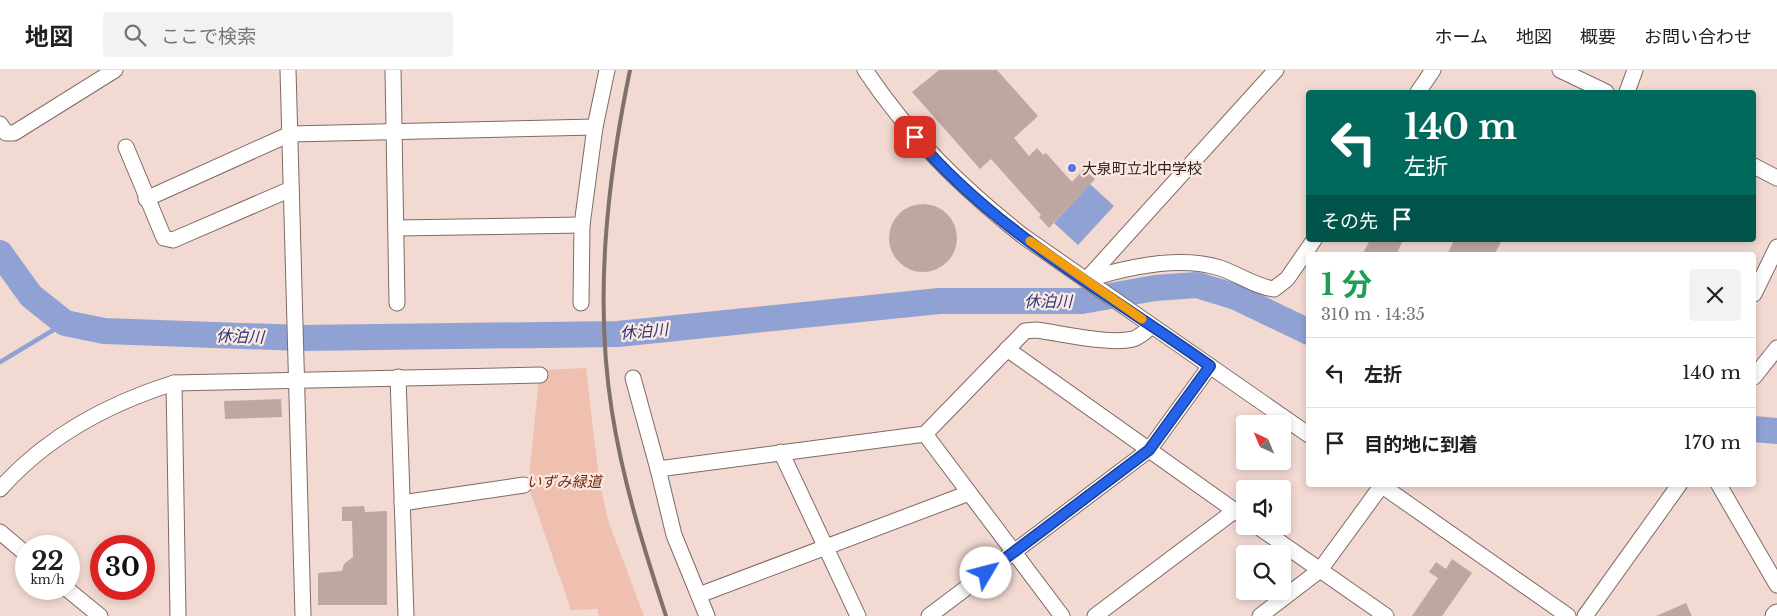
<!DOCTYPE html>
<html lang="ja">
<meta charset="utf-8">
<style>
:root{--surface:#fff;--page:#f2f2f2;--text:#202124;--muted:#757577;--line:#e0e0e0}
body{margin:0;font-family:"Libre Baskerville","Noto Sans JP",serif;background:var(--page);color:var(--text);height:100vh;display:flex;flex-direction:column;font-size:19px;white-space:nowrap}
*{box-sizing:border-box;margin:0}
p{font-size:16px;color:var(--muted)}
.icon{flex:none;width:28px;height:28px;fill:none;stroke:currentColor;stroke-width:2;stroke-linecap:round;stroke-linejoin:round}
.map{position:relative;flex:1;overflow:hidden}
.sheet{position:absolute;left:1306px;top:182px;width:450px;height:235px;display:flex;flex-direction:column;background:var(--surface);border-radius:5px;box-shadow:0 2px 8px #0003}
.sheet>*{flex:none}
.hud{position:absolute;left:1306px;top:20px;width:450px;height:152px;border-radius:5px;box-shadow:0 2px 8px #0003;background:#00695c;color:#fff;overflow:hidden}
.needle{width:32px;rotate:316deg}
.fabs{position:absolute;left:1236px;top:345px;display:grid;gap:10px}
.fabs a{display:grid;place-items:center;width:55px;height:55px;border-radius:5px;background:var(--surface);box-shadow:0 2px 8px #0003;font-size:25px}
.speed{position:absolute;left:15px;top:465px;display:flex;gap:10px;font-size:25px;font-weight:700;text-align:center}
.speed>*{display:grid;place-content:center;width:65px;height:65px;border-radius:50%;background:var(--surface);box-shadow:0 2px 8px #0003;line-height:1}
.speed small{font-size:12px;font-weight:400}
.speed .limit{border:8px solid #d22;background:#fff;color:#111}
.pin{position:absolute;display:grid;place-items:center;width:42px;height:42px;color:#fff;margin:-21px;border-radius:10px;box-shadow:0 2px 8px #0006}
.me{position:absolute;width:55px;margin:-28px;rotate:53deg;stroke-linejoin:round;filter:drop-shadow(0 0 4px #0008)}
.turn{display:flex;align-items:center;gap:18px;height:105px;padding:0 15px;font-size:22px}
.turn .icon{width:65px;height:65px;stroke-width:2.5}
.turn b{display:block;font-size:35px;line-height:42px}
.then{display:flex;align-items:center;height:48px;padding:0 15px;background:#0003;gap:10px;font-size:19px}
.round{display:grid;place-items:center;flex:none;width:52px;height:52px;border-radius:5px;background:var(--page)}
.head{display:flex;align-items:center;justify-content:space-between;height:85px;padding:0 15px}
h1{font-size:30px;font-weight:700;line-height:38px;color:#1e9e55}
ul{padding:0;list-style:none}
li{display:flex;align-items:center;gap:15px;height:70px;padding:0 15px;border-top:1px solid var(--line)}
li div{flex:1}
li b{display:block;font-size:19px}
li em{font-style:normal}
header{display:flex;align-items:center;gap:30px;box-sizing:border-box;height:70px;padding:0 25px;background:var(--surface);border-bottom:1px solid var(--line)}
header strong{font-size:24px}
nav{display:flex;gap:28px;margin-inline-start:auto;font-size:18px}
.search{width:350px;height:45px;background:var(--page);display:flex;align-items:center;gap:12px;box-sizing:border-box;padding:0 18px;border-radius:5px;color:var(--muted);font-size:19px}
.map>svg:first-child{display:block}
.green{fill:#efc0b0}
.water{fill:#90a2d4}
.lines{fill:none;stroke-linecap:round;stroke-linejoin:round}
.stream{stroke:#90a2d4;stroke-width:4.5}
.river{stroke:#90a2d4;stroke-width:26}
.building{fill:#bea7a0}
.minor-casing{stroke:#7f6a63;stroke-width:17}
.major-casing{stroke:#7f6a63;stroke-width:21}
.minor{stroke:#fff;stroke-width:15}
.major{stroke:#fff;stroke-width:19}
.rail{stroke:#80706b;stroke-width:4}
.route-casing{stroke:#184099;stroke-width:12}
.route{stroke:#2563eb;stroke-width:9}
.slow{stroke:#f59e0b;stroke-width:9}
.poi-dot{fill:#5474e9;stroke:#fce8e2;stroke-width:2}
.labels{text-anchor:middle;dominant-baseline:central;stroke-width:4.5;stroke-linejoin:round;paint-order:stroke}
.poi-label{font-size:15px;fill:#2d2421;stroke:#fce8e2;text-anchor:start}
.park-label{font-size:15px;font-style:italic;fill:#712b12;stroke:#fce8e2}
.water-label{font-size:16px;font-style:italic;fill:#273875;stroke:#fce8e2}
</style>
<header>
<strong>地図</strong>
<div class="search"><svg class="icon" aria-label="search" viewBox="0 0 24 24"><circle cx="10" cy="10" r="6"/><path d="M15 15l6 6"/></svg>ここで検索</div>
<nav><a>ホーム</a><a>地図</a><a>概要</a><a>お問い合わせ</a></nav>
</header>
<div class="map">
<svg width="1777" height="546" viewBox="0 0 1777 546">
<rect width="100%" height="100%" fill="#f2dad2"/>
<!-- green -->
<polygon class="green" points="586,298 599,409 608,450 644,546 599,546 597,539 571,540 530,421 529,405 540,300"/>
<!-- water -->
<polygon class="water" points="1090,114 1114,136 1078,175 1054,153"/>
<g class="lines">
<!-- stream -->
<polyline class="stream" points="0,292 65,253"/>
<!-- river -->
<g class="river">
<polyline points="0,183 31,226 65,253 104,261 301,268 618,264 939,231 1082,231 1155,218 1197,215 1236,227 1309,262"/>
<polyline points="1754,359 1777,361"/>
</g>
</g>
<!-- building -->
<g class="building">
<polygon points="939,0 997,0 1038,46 1014,68 1029,86 1037,78 1043,85 1046,83 1072,112 1084,99 1095,109 1049,158 1039,147 1041,145 991,89 980,99 912,22"/>
<circle cx="923" cy="168" r="34"/>
<polygon points="1370,170 1403,170 1396,185 1362,185"/>
<polygon points="1454,170 1502,170 1494,185 1447,185"/>
<polygon points="281,329 282,347 225,349 224,331"/>
<polygon points="364,436 365,442 387,441 387,535 318,535 318,503 342,501 344,494 353,487 352,451 342,451 342,437"/>
<polygon points="1452,489 1472,503 1442,546 1412,546 1438,508 1429,502 1436,492 1446,499"/>
<polygon points="1686,533 1692,546 1656,546"/>
</g>
<g class="lines">
<defs>
<g id="minor">
<polyline points="288,0 303,546"/>
<polyline points="393,0 397,233"/>
<path d="M865,0C910,67 960,116 1023,166L1309,365"/>
<polyline points="1560,0 1606,22"/>
<polyline points="1418,22 1433,0"/>
<polyline points="1627,22 1635,0"/>
<polyline points="0,54 6,63 14,63 115,0"/>
<polyline points="126,77 164,168 173,170 291,119"/>
<polyline points="1754,96 1777,108"/>
<polyline points="146,129 290,64 595,57"/>
<polyline points="396,158 582,155"/>
<polyline points="1086,210 1276,0"/>
<path d="M1086,210C1127,197 1179,185 1220,198C1238,204 1256,217 1274,219L1287,209L1314,170"/>
<polyline points="1754,224 1777,177"/>
<polyline points="581,233 582,155 595,57 607,0"/>
<polyline points="1007,279 1245,448"/>
<polyline points="398,307 406,546"/>
<polyline points="1754,307 1777,278"/>
<polyline points="633,308 658,399"/>
<polyline points="174,313 178,546"/>
<polyline points="925,364 1062,546"/>
<polyline points="781,382 858,546"/>
<polyline points="1381,415 1568,546"/>
<polyline points="1719,415 1777,515"/>
<path d="M0,419C47,366 107,334 174,313L540,305"/>
<polyline points="402,433 524,415"/>
<polyline points="1257,456 1386,546"/>
<polyline points="0,462 26,484"/>
<polyline points="67,519 100,546"/>
<polyline points="699,525 969,423"/>
<path d="M707,546L674,465L658,399L925,364L1025,261L1036,260C1060,263 1110,275 1133,269C1140,267 1146,261 1152,256"/>
<polyline points="929,546 1149,380 1210,296"/>
<polyline points="1095,546 1229,445 1233,440"/>
<polyline points="1260,546 1320,500 1382,415"/>
<polyline points="1585,546 1679,415"/>
</g>
<polyline id="major" points="1775,546 1777,544"/>
</defs>
<!-- minor casing -->
<use href="#minor" class="minor-casing"/>
<!-- major casing -->
<use href="#major" class="major-casing"/>
<!-- minor -->
<use href="#minor" class="minor"/>
<!-- major -->
<use href="#major" class="major"/>
<!-- rail -->
<path class="rail" d="M630,0C607,111 594,229 612,342C623,412 644,479 666,546"/>
</g>
<g class="lines">
<defs>
<path id="route" d="M915,67C995,162 1111,225 1210,296L1149,380L986,503"/>
</defs>
<!-- route casing -->
<use href="#route" class="route-casing"/>
<!-- route -->
<use href="#route" class="route"/>
<!-- slow -->
<polyline class="slow" points="1030,171 1142,249"/>
</g>
<!-- markers -->
<circle class="poi-dot" cx="1072" cy="98" r="5"/>
<g class="labels">
<!-- poi labels -->
<g class="poi-label">
<text x="1082" y="98">大泉町立北中学校</text>
</g>
<!-- park labels -->
<g class="park-label">
<text x="564" y="411">いずみ緑道</text>
</g>
<!-- water labels -->
<g class="water-label">
<text x="1048" y="231">休泊川</text>
<text transform="translate(644 261) rotate(-5)">休泊川</text>
<text transform="translate(240 266) rotate(2)">休泊川</text>
</g>
</g>
</svg>
<div class="fabs">
<a><svg class="needle" viewBox="-14 -14 28 28"><path d="M0-13l5 13h-10z" fill="#e53935"/><path d="M0 13l5-13h-10z" fill="#757577"/></svg></a>
<a><svg class="icon" aria-label="sound" viewBox="0 0 24 24"><path d="M4 9h4l5-4v14l-5-4H4zM17 9q2 3 0 6"/></svg></a>
<a><svg class="icon" aria-label="search" viewBox="0 0 24 24"><circle cx="10" cy="10" r="6"/><path d="M15 15l6 6"/></svg></a>
</div>
<div class="speed"><div>22<small>km/h</small></div><div class="limit">30</div></div>
<div class="pin" style="left:915px;top:67px;background:#d93025"><svg class="icon" aria-label="arrive" viewBox="0 0 24 24"><path d="M6 21V4h12l-3 4 3 4H6"/></svg></div>
<svg class="me" style="left:986px;top:503px" viewBox="-20 -20 40 40"><circle r="19" fill="#fff"/><path d="M0-13L10 11 0 6-10 11z" fill="#2563eb"/></svg>
<div class="hud">
<div class="turn"><svg class="icon" aria-label="left" viewBox="0 0 24 24"><path d="M17 20v-9H6M10 6l-5 5 5 5"/></svg><div><b>140 m</b>左折</div></div>
<div class="then">その先<svg class="icon" aria-label="arrive" viewBox="0 0 24 24"><path d="M6 21V4h12l-3 4 3 4H6"/></svg></div>
</div>
<section class="sheet">
<div class="head"><div><h1>1 分</h1><p>310 m · 14:35</p></div><a class="round"><svg class="icon" aria-label="close" viewBox="0 0 24 24"><path d="M6 6l12 12M18 6L6 18"/></svg></a></div>
<ul>
<li><svg class="icon" aria-label="left" viewBox="0 0 24 24"><path d="M17 20v-9H6M10 6l-5 5 5 5"/></svg><div><b>左折</b></div><em>140 m</em></li>
<li><svg class="icon" aria-label="arrive" viewBox="0 0 24 24"><path d="M6 21V4h12l-3 4 3 4H6"/></svg><div><b>目的地に到着</b></div><em>170 m</em></li>
</ul>
</section>
</div>
